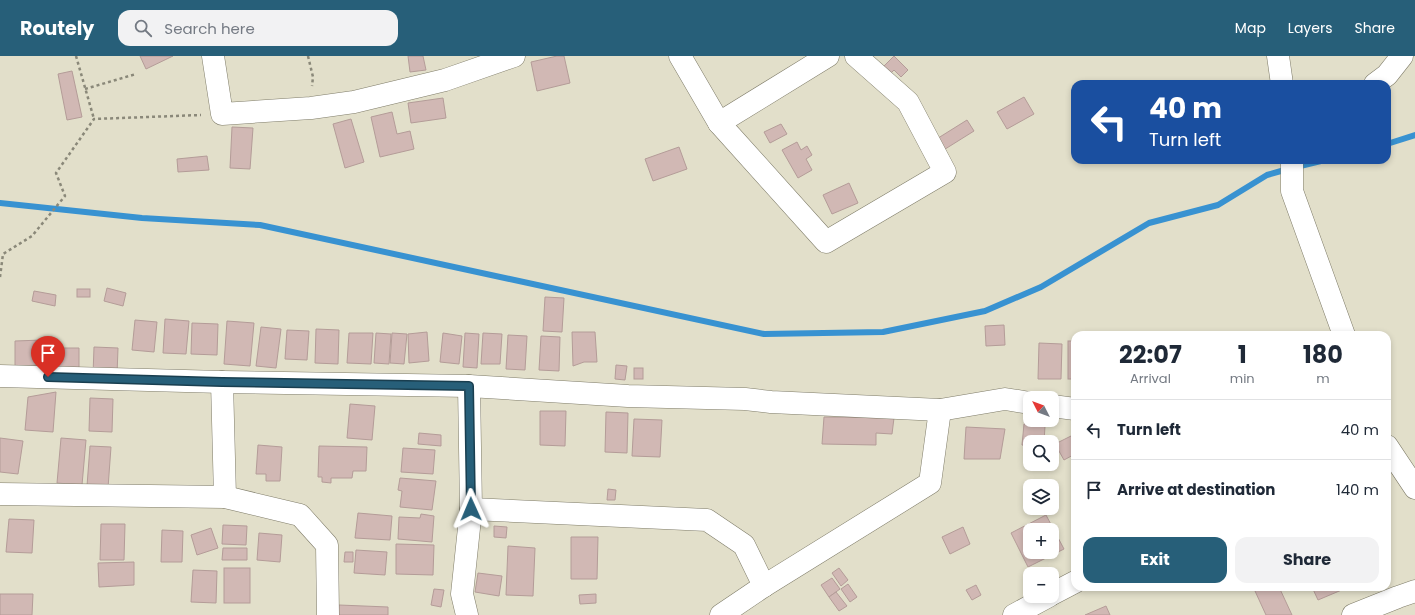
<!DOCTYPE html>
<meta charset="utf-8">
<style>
:root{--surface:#fff;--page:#f2f2f3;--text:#1f2937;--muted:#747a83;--line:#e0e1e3;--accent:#275f79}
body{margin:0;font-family:Poppins,sans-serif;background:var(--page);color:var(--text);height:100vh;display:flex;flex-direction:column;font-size:15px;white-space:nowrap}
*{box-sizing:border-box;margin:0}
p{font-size:13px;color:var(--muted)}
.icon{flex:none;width:22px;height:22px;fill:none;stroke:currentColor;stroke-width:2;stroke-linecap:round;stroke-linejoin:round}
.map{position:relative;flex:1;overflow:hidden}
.side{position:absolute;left:1071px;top:275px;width:320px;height:260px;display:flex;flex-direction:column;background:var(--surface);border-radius:12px;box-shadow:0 2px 6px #0003}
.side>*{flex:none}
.banner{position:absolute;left:1071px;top:24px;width:320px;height:84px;border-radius:12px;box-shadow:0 2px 6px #0003;background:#1a4fa0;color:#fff;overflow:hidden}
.needle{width:26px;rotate:312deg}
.fabs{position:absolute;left:1023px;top:335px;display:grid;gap:8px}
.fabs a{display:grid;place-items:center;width:36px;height:36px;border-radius:8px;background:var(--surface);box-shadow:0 2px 6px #0003;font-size:20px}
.pin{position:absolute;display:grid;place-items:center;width:34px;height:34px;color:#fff;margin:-41px -17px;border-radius:50% 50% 50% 0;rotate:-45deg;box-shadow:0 0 4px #0007}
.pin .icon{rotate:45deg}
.me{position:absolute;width:44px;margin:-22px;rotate:359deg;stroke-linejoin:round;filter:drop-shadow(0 0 3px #0008)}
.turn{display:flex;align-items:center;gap:14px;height:84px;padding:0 12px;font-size:18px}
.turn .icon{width:52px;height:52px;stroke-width:2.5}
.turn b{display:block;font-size:28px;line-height:34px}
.eta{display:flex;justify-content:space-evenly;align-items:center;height:68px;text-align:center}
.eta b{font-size:24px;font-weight:700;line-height:28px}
.primary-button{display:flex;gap:8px;margin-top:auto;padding:8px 12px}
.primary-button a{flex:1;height:46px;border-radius:12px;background:var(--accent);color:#fff;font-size:16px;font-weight:700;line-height:46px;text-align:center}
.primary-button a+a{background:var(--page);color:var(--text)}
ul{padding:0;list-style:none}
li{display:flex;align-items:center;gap:12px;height:60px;padding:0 12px;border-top:1px solid var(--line)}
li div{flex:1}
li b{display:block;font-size:15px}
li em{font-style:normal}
header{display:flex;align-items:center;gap:24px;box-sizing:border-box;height:56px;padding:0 20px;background:var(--accent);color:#fff}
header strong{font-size:19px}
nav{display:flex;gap:22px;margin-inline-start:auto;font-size:14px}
.search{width:280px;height:36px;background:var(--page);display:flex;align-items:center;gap:10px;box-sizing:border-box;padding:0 14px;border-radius:12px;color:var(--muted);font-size:15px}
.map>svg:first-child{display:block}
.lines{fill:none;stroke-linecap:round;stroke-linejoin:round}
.stream{stroke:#3892d1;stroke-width:6}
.building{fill:#d1b8b4;stroke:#b49c98;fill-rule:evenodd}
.minor-casing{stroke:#7f7c69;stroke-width:23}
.path{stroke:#8a8879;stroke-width:2.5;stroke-dasharray:3 3;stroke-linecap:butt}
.minor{stroke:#fff;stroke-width:22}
.route-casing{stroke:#193e4f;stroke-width:10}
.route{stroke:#275f79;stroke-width:7}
</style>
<header>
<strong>Routely</strong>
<div class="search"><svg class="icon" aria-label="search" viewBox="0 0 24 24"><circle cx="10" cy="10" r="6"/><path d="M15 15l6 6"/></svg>Search here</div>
<nav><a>Map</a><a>Layers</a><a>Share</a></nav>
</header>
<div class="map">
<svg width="1415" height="559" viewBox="0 0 1415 559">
<rect width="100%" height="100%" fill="#e2dfca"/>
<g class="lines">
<!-- stream -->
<g class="stream">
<polyline points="1387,88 1415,79"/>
<polyline points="1296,111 1325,104"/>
<polyline points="0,147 142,162 260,169 764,278 883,276 985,255 1041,231 1149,167 1218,149 1267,119 1288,113"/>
</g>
</g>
<!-- building -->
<g class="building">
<polygon points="140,0 173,0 146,13"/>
<polygon points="408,0 423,0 426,14 410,16"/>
<polygon points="557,0 564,0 570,27 537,35 531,6"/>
<polygon points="894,0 908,14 901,21 894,14 889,19 882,12"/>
<polygon points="72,15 82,61 67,64 58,18"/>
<polygon points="1024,41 1034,58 1007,73 997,56"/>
<polygon points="443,42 446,62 411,67 408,47"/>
<polygon points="392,56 397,78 410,75 414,93 380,101 371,61"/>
<polygon points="351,63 364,106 345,112 333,68"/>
<polygon points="967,64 974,75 942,95 935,84"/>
<polygon points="781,68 787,78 770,87 764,76"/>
<polygon points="232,71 253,72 250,113 230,112"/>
<polygon points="797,86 801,94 807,90 812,99 806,103 812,114 798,122 782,94"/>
<polygon points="679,91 687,113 653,125 645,103"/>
<polygon points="207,100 209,114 178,116 177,103"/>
<polygon points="849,127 858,147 832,158 823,139"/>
<polygon points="107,232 126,237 123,250 104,245"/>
<rect x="77" y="233" width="13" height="8"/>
<polygon points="34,235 56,239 55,250 32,245"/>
<polygon points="545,241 564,242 562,276 543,275"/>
<polygon points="165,263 189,265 186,298 163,297"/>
<polygon points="135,264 157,266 154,296 132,294"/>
<polygon points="227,265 254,267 250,310 224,308"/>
<polygon points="192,267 218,268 217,299 191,298"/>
<polygon points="1004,269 1005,289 986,290 985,270"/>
<polygon points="261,271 281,273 276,312 256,310"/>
<polygon points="316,273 339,274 338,308 315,307"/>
<polygon points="287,274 309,275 307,304 285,303"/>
<polygon points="427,276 429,305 409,307 408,278"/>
<polygon points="572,276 595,276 597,306 584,306 573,310"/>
<polygon points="349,277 373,277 371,308 347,307"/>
<polygon points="376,277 391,278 389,308 374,307"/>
<polygon points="392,277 407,278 404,308 390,307"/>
<polygon points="443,277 462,280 459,308 440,306"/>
<polygon points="465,277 479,278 477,312 463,311"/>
<polygon points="483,277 502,278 500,308 481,308"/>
<polygon points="508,279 527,280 525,314 506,313"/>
<polygon points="541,280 560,281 559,315 539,314"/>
<polygon points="42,284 42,309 15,310 15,285"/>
<rect x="1068" y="285" width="7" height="38"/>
<polygon points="1039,287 1062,288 1061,323 1038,323"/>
<polygon points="94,291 118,292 117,319 93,319"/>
<polygon points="51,292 79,292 79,315 50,314"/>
<polygon points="616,309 627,310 625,324 615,323"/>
<rect x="634" y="312" width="9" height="11"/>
<polygon points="56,336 53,376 25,374 28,341"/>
<polygon points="90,342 113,343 112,376 89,375"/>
<polygon points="350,348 375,350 372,384 347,382"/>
<polygon points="540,355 566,355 565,390 540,389"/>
<polygon points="606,356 628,357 627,397 605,396"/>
<polygon points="824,361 894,362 892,378 876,377 876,389 822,388"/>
<polygon points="634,363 662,364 660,401 632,400"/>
<polygon points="1024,368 1045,370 1044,386 1030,386 1030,390 1022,389"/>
<polygon points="966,371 1005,373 1000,403 964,403"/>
<polygon points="419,377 441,379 441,390 418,388"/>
<polygon points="1071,380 1075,388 1075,398 1064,404 1055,388"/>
<polygon points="0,382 23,385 18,418 0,416"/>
<polygon points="61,382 86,384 82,429 57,427"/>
<polygon points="258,389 282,391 280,425 266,425 266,418 256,418"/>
<polygon points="90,390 111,391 108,432 87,430"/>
<polygon points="319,390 367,391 366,415 353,415 352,422 331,422 331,427 322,426 322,421 318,421"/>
<polygon points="403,392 435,394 433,418 401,416"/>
<polygon points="400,422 436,425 432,454 400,451 402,435 398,434"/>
<polygon points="608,433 616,434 615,444 607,444"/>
<polygon points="358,457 392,460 390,484 355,482"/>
<polygon points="421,458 434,460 432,486 398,483 399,461 420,462"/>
<path d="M1046,459L1064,493L1028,511L1011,477ZM1030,474H1052V496H1030Z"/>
<polygon points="9,463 34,464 32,497 6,496"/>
<polygon points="101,468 125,468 124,504 100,504"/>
<polygon points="223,469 247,470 246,489 222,488"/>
<polygon points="494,470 507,471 506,482 494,481"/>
<polygon points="963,471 970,488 950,498 942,481"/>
<polygon points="211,472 218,492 197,499 191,479"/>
<polygon points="162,474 183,475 182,506 161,506"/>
<polygon points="259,477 282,479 280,506 257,504"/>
<polygon points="571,481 598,481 597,523 571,523"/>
<polygon points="396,488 434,489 433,519 396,518"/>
<polygon points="508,490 535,492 533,540 506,539"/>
<polygon points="223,492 247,492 247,504 222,504"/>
<polygon points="356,494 387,496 385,519 354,517"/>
<polygon points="345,496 353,496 353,506 344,506"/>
<polygon points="134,506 134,529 99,531 98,507"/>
<rect x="224" y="512" width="26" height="35"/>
<polygon points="839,512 848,524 841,530 832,517"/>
<polygon points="193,514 217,515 216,547 191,546"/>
<polygon points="478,517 502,520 499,540 475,536"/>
<polygon points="832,522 840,533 829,541 821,529"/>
<polygon points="848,528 857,541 850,546 841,533"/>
<polygon points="976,529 981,539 972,544 966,534"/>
<polygon points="1264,531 1279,531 1292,559 1266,559 1255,535"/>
<polygon points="1312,531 1343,531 1344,533 1318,544"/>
<polygon points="434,533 444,534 441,551 431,549"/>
<polygon points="836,536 847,550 839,555 829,541"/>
<polygon points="0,538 33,538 32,559 0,559"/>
<polygon points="596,538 596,547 580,548 579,539"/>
<polygon points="339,549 388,551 388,559 338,559"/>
<polygon points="1106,550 1110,559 1085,559"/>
</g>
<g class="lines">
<defs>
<g id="minor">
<polyline points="213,0 222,58 311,52 354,46 445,24 514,0"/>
<polyline points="680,0 719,67 826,186 945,116 908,46 856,0"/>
<polyline points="1278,0 1282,28"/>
<polyline points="1375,28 1387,19 1402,0"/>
<polyline points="719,67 828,0"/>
<polyline points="1292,104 1292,135 1344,279"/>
<polyline points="0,320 222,326 469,330 628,340 745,343 771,346 940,354 1005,343 1030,347"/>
<polyline points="222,326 225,441"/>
<polyline points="1052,350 1075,353"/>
<polyline points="1387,390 1415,432"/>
<polyline points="0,438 225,441 300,459 327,489 328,559"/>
<polyline points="471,453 707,464 744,489 764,530"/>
<polyline points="1052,538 1075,526"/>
<polyline points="467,559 462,538 471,453 469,330"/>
<polyline points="721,559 764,530 930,427 940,354"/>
<polyline points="1014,559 1049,540"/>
<polyline points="1353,559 1398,541 1415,535"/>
</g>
</defs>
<!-- minor casing -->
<use href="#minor" class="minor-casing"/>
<!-- path -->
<g class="path">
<polyline points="76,0 94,63"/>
<polyline points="308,0 313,21 312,30"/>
<polyline points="85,33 136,18"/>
<polyline points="0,221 3,198 32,180 65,140 56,117 94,63 201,59"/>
</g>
<!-- minor -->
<use href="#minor" class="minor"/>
</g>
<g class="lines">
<defs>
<polyline id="route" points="48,321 222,326 469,330 471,453"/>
</defs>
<!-- route casing -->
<use href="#route" class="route-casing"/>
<!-- route -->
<use href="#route" class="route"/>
</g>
</svg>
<div class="fabs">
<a><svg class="needle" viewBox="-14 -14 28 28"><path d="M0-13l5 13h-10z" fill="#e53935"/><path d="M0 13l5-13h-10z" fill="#747a83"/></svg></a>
<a><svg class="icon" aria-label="search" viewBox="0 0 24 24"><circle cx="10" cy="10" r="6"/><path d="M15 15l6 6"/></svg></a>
<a><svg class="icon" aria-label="layers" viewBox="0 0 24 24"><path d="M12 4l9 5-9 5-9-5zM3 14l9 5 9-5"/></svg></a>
<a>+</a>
<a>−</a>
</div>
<div class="pin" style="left:48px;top:321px;background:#d93025"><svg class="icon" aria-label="arrive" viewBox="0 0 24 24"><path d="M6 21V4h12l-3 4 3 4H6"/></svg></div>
<svg class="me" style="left:471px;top:453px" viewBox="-20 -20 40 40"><path d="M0-17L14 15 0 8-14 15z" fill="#275f79" stroke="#fff" stroke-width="4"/></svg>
<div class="banner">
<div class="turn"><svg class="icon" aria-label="left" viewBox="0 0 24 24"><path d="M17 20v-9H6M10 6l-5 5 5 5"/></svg><div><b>40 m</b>Turn left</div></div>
</div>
<section class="side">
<div class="eta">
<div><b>22:07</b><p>Arrival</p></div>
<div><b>1</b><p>min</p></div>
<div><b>180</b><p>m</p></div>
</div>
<ul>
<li><svg class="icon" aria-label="left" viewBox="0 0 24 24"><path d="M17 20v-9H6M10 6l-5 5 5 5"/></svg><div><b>Turn left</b></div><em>40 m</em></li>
<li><svg class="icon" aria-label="arrive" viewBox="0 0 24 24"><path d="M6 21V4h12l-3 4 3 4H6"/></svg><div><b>Arrive at destination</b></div><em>140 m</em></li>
</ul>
<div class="primary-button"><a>Exit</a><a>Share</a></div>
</section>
</div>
